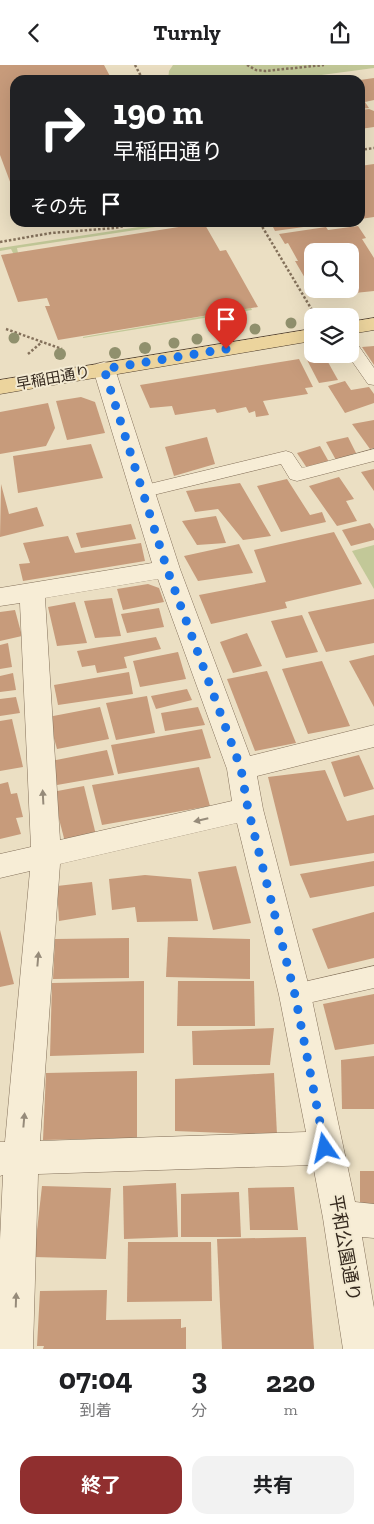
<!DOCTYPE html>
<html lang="ja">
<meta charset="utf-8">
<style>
:root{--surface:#fff;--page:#f2f2f2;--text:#202124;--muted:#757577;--accent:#902f2f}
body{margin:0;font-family:"Zilla Slab","Noto Sans JP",serif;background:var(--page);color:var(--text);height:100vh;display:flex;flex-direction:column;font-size:19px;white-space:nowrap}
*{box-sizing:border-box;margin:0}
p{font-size:16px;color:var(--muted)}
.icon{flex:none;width:28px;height:28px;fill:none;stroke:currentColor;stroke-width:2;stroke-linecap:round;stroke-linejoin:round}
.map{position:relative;height:1284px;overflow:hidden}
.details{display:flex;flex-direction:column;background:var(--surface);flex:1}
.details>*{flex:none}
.hud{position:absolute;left:10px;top:10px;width:355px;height:152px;border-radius:15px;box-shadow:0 5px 20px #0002;background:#202124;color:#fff;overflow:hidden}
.tools{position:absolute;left:304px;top:178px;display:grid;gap:10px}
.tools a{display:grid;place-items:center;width:55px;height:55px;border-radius:10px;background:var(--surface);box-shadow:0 5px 20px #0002;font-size:25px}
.pin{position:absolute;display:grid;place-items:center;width:42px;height:42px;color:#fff;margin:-51px -21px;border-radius:50% 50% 50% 0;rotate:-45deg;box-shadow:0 0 5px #0007}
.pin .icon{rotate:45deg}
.me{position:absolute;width:55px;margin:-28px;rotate:349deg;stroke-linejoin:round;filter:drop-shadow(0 0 4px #0008)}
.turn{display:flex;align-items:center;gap:18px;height:105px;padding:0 20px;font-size:22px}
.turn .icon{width:65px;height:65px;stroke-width:2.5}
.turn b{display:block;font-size:35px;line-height:42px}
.then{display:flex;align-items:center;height:48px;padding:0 20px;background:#0003;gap:10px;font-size:19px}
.eta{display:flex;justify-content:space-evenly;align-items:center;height:85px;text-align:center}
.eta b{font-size:30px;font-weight:700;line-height:35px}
.button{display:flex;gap:10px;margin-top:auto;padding:10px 20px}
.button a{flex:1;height:58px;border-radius:15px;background:var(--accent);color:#fff;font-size:20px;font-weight:700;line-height:58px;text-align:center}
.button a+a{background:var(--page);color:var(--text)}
header{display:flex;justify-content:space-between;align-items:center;height:65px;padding:0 20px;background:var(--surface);font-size:22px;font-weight:700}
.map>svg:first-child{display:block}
.green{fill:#c2c898}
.building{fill:#c79b7b;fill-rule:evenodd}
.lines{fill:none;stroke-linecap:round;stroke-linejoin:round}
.lane-casing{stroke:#84715b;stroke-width:1}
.street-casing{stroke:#84715b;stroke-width:1}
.primary-casing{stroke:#52402f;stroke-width:1}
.path{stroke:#84715b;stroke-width:2.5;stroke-dasharray:2.5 2;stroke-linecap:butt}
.lane{fill:#f7edd6;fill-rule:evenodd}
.street{fill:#f7edd6;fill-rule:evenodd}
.primary{fill:#ecd49d;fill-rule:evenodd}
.tree{fill:#90906d}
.oneway{fill:#968b7a}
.route{stroke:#1a73e8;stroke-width:9;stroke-dasharray:0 16.2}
.labels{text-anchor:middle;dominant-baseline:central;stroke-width:4;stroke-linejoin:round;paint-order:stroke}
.far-street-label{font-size:15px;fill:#35291e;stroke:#f3ead2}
.street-label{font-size:18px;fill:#35291e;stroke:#f3ead2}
</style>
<header><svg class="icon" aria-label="back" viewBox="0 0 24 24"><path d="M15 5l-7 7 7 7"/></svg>Turnly<svg class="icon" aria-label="share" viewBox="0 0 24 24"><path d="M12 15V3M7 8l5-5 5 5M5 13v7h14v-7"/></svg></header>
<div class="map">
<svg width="374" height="1284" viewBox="0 0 374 1284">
<rect width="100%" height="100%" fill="#ebdfc3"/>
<!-- green -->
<g class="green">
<polygon points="173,0 374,0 374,3 284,15 168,15 169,6"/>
<polygon points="165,158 182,158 17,183 18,188 13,188 11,184 0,186 0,183"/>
<polygon points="251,243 252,245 83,273 83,272"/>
<polygon points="374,480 374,524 352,486"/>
</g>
<!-- building -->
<g class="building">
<polygon points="0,0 104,0 112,15 15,15 15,130 0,90"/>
<polygon points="374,13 374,35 365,37 369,43 360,44 360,15"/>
<polygon points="369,44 374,46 374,62 360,64 360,45"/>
<polygon points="374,99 374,152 360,154 360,101"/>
<polygon points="204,158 220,186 226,185 258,242 58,275 45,241 50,241 47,233 18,237 1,190"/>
<polygon points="300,158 325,159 275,166 273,162"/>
<path d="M358,161L366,173L362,174L374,193V226L316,232L295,196H298L288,178L285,179L279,169L326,162L328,165ZM312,186H350V224H312Z"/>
<polygon points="374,281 374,300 362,282"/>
<polygon points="324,290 338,315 319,318 306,293"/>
<polygon points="299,294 313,322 305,323 308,329 263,336 269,350 256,352 255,346 249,348 246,342 217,348 215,344 175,350 172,341 150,343 140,320"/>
<polygon points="345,316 351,325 369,322 374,329 374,338 345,348 328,321"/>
<polygon points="81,332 95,337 105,368 67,375 56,336"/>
<polygon points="48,338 55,363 46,381 0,389 0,347"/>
<polygon points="374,355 374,383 370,384 352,359"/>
<polygon points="207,372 215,399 174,411 165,382"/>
<polygon points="348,372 356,388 336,395 326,377"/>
<polygon points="91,379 103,413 18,428 13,391"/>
<polygon points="320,381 329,397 307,403 297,388"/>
<polygon points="374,404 374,426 361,407"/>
<polygon points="339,412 354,434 346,436 357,456 337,461 309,421"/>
<polygon points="287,414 310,450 322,447 326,457 281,467 257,421"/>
<polygon points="240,418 271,471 243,475 218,444 195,447 186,426"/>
<polygon points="1,419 9,449 37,442 44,461 0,472"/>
<polygon points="216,451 226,478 197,480 182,456"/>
<polygon points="370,458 374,464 374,475 351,481 342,465"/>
<polygon points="131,459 136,474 81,483 76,468"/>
<polygon points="334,467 362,519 285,537 287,543 211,559 199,530 266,517 254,485"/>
<polygon points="68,471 75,488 141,478 145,496 23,516 19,499 30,498 23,478"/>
<polygon points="239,479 253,508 198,516 184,491"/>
<polygon points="148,519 159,523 164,537 123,545 117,524"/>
<polygon points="112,533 121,571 95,573 84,536"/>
<polygon points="374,534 374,578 326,587 308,547"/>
<polygon points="75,537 87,578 57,581 48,542"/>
<polygon points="159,543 164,562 127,568 121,549"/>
<polygon points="15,545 22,571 0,576 0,547"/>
<polygon points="302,550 318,587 286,593 271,556"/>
<polygon points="247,568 262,601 233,608 220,577"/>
<polygon points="156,572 161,584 124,592 127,603 97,608 95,600 82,602 77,586"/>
<polygon points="8,578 12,602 0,604 0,580"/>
<polygon points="178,587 186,614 140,622 133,596"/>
<polygon points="374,590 374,642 349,596"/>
<polygon points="322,596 350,661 308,669 282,604"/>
<polygon points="267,606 296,678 255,686 227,614"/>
<polygon points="129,607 133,629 58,640 54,620"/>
<polygon points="13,608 16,625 0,627 0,611"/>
<polygon points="187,624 192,635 156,644 151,631"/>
<polygon points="147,631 155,668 116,675 106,638"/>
<polygon points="16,632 20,648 0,651 0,634"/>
<polygon points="100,642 109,674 57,684 48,652"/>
<polygon points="198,642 205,660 165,666 161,648"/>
<polygon points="12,654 23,702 0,706 0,656"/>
<polygon points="202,664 211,693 118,709 111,680"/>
<polygon points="107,685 114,710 57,720 51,696"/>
<polygon points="359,690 374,724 344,732 331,697"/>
<polygon points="199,702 210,741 102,760 92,720"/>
<polygon points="325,705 347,756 374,750 374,788 290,801 268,712"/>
<polygon points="8,717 11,729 17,728 23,752 16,753 21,769 0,774 0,719"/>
<polygon points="84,721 96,770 65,777 52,727"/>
<polygon points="374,796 374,821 310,833 300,809"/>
<polygon points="236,801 251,858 213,865 198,807"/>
<polygon points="145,810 191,814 198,856 137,857 135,842 112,845 109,814"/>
<polygon points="92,817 96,850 59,856 57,821"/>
<polygon points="374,847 374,893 328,904 312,864"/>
<polygon points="0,865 14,919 0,922"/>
<polygon points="168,872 250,874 250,914 166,912"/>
<polygon points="129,873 129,913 53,914 55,874"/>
<polygon points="144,916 144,988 50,991 52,918"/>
<polygon points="178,916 254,916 255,961 177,961"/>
<polygon points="374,929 374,979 335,985 323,939"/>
<polygon points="274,963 270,1000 193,1000 192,966"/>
<polygon points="374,991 374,1044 342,1044 341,995"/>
<polygon points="137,1006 137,1073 43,1075 46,1008"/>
<polygon points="274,1008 277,1070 175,1066 175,1014"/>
<rect x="360" y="1106" width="14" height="35"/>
<polygon points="176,1118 178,1172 124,1174 123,1121"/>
<polygon points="42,1121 111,1123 106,1194 34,1192"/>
<polygon points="294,1122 298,1165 250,1165 248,1123"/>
<polygon points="239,1127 241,1172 181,1172 181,1129"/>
<polygon points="306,1172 314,1284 222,1284 217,1174"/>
<polygon points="128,1177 211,1177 212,1236 127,1237"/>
<polygon points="107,1225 106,1255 181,1254 181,1263 186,1262 186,1284 43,1284 44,1281 37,1281 40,1226"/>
</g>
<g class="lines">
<defs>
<g id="lane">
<polygon points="350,276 356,277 374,303 374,320 368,319 347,289 350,289"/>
<polygon points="374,384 374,396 297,416 290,414 281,399 141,433 134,431 132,427 134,423 141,421 286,386 292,388 302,403"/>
<polygon points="374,901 374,923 295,941 286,938 283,930 286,922 295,919"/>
</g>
<path id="street" d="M104,297L112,299L115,304L180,504L250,691L374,660V682L257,711L263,744L311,930L355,1137L374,1139V1173L362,1172L374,1243V1284H343L323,1153L313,1100L38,1109L33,1284H0V1175L3,1110L0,1111V1077H5L30,806L0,813V789L31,782L20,538L0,541V523L152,498L93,304L96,299ZM158,514L227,704L232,736L60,775L45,533ZM237,758L279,930L306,1067L40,1076L60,799Z"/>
<g id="primary">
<polygon points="374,253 374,265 350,269 350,257"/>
<polygon points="312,264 312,276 0,329 0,315"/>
</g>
</defs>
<!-- lane casing -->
<use href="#lane" class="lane-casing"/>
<!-- street casing -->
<use href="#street" class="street-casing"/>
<!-- primary casing -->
<use href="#primary" class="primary-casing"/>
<!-- path -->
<g class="path">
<polyline points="135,0 143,15"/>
<polyline points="247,0 256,5 265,6 324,0"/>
<polyline points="360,85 374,83"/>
<polyline points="260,158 312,245"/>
<polyline points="0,177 51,168 115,163 138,158"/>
<polyline points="6,264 62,284"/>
<polyline points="28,289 42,277"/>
</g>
<!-- lane -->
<use href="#lane" class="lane"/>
<!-- street -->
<use href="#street" class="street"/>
<!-- primary -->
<use href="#primary" class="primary"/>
</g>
<!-- trees -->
<g class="tree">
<circle cx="291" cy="258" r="5.5"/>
<circle cx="255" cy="264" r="5.5"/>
<circle cx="14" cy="273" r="5.5"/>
<circle cx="197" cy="274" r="5.5"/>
<circle cx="174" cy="278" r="5.5"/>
<circle cx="145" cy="283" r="6"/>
<circle cx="115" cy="288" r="6"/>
<circle cx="60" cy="289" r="6"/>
</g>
<!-- one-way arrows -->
<defs><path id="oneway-solid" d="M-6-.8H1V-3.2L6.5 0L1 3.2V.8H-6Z" transform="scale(1.25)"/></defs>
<g class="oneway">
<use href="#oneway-solid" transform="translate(43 732) rotate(-93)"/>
<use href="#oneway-solid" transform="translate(201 755) rotate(167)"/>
<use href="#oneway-solid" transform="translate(38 894) rotate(-85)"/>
<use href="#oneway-solid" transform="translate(24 1055) rotate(-85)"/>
<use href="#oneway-solid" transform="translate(16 1235) rotate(-88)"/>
</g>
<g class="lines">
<!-- route -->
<polyline class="route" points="226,284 104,304 167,504 241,704 248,744 295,930 325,1083"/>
</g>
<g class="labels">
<!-- far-street labels -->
<g class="far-street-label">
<text transform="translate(53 313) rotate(-10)">早稲田通り</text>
</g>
<!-- street labels -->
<g class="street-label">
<text transform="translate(345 1183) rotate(80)">平和公園通り</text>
</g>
</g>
</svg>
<div class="tools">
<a><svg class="icon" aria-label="search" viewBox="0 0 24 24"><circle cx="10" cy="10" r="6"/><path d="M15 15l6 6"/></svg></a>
<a><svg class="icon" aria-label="layers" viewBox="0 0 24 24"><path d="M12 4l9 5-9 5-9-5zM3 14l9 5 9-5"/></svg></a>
</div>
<div class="pin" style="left:226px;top:284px;background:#d93025"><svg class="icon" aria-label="arrive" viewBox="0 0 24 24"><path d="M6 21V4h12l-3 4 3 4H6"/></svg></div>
<svg class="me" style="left:325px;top:1083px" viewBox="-20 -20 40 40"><path d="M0-17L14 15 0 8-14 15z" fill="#1a73e8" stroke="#fff" stroke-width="4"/></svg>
<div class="hud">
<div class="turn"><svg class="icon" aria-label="right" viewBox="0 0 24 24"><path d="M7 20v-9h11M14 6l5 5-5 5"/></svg><div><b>190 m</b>早稲田通り</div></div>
<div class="then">その先<svg class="icon" aria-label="arrive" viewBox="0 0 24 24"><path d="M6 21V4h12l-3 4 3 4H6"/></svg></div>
</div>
</div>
<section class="details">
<div class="eta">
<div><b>07:04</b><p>到着</p></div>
<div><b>3</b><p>分</p></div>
<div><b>220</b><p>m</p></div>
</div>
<div class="button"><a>終了</a><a>共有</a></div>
</section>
